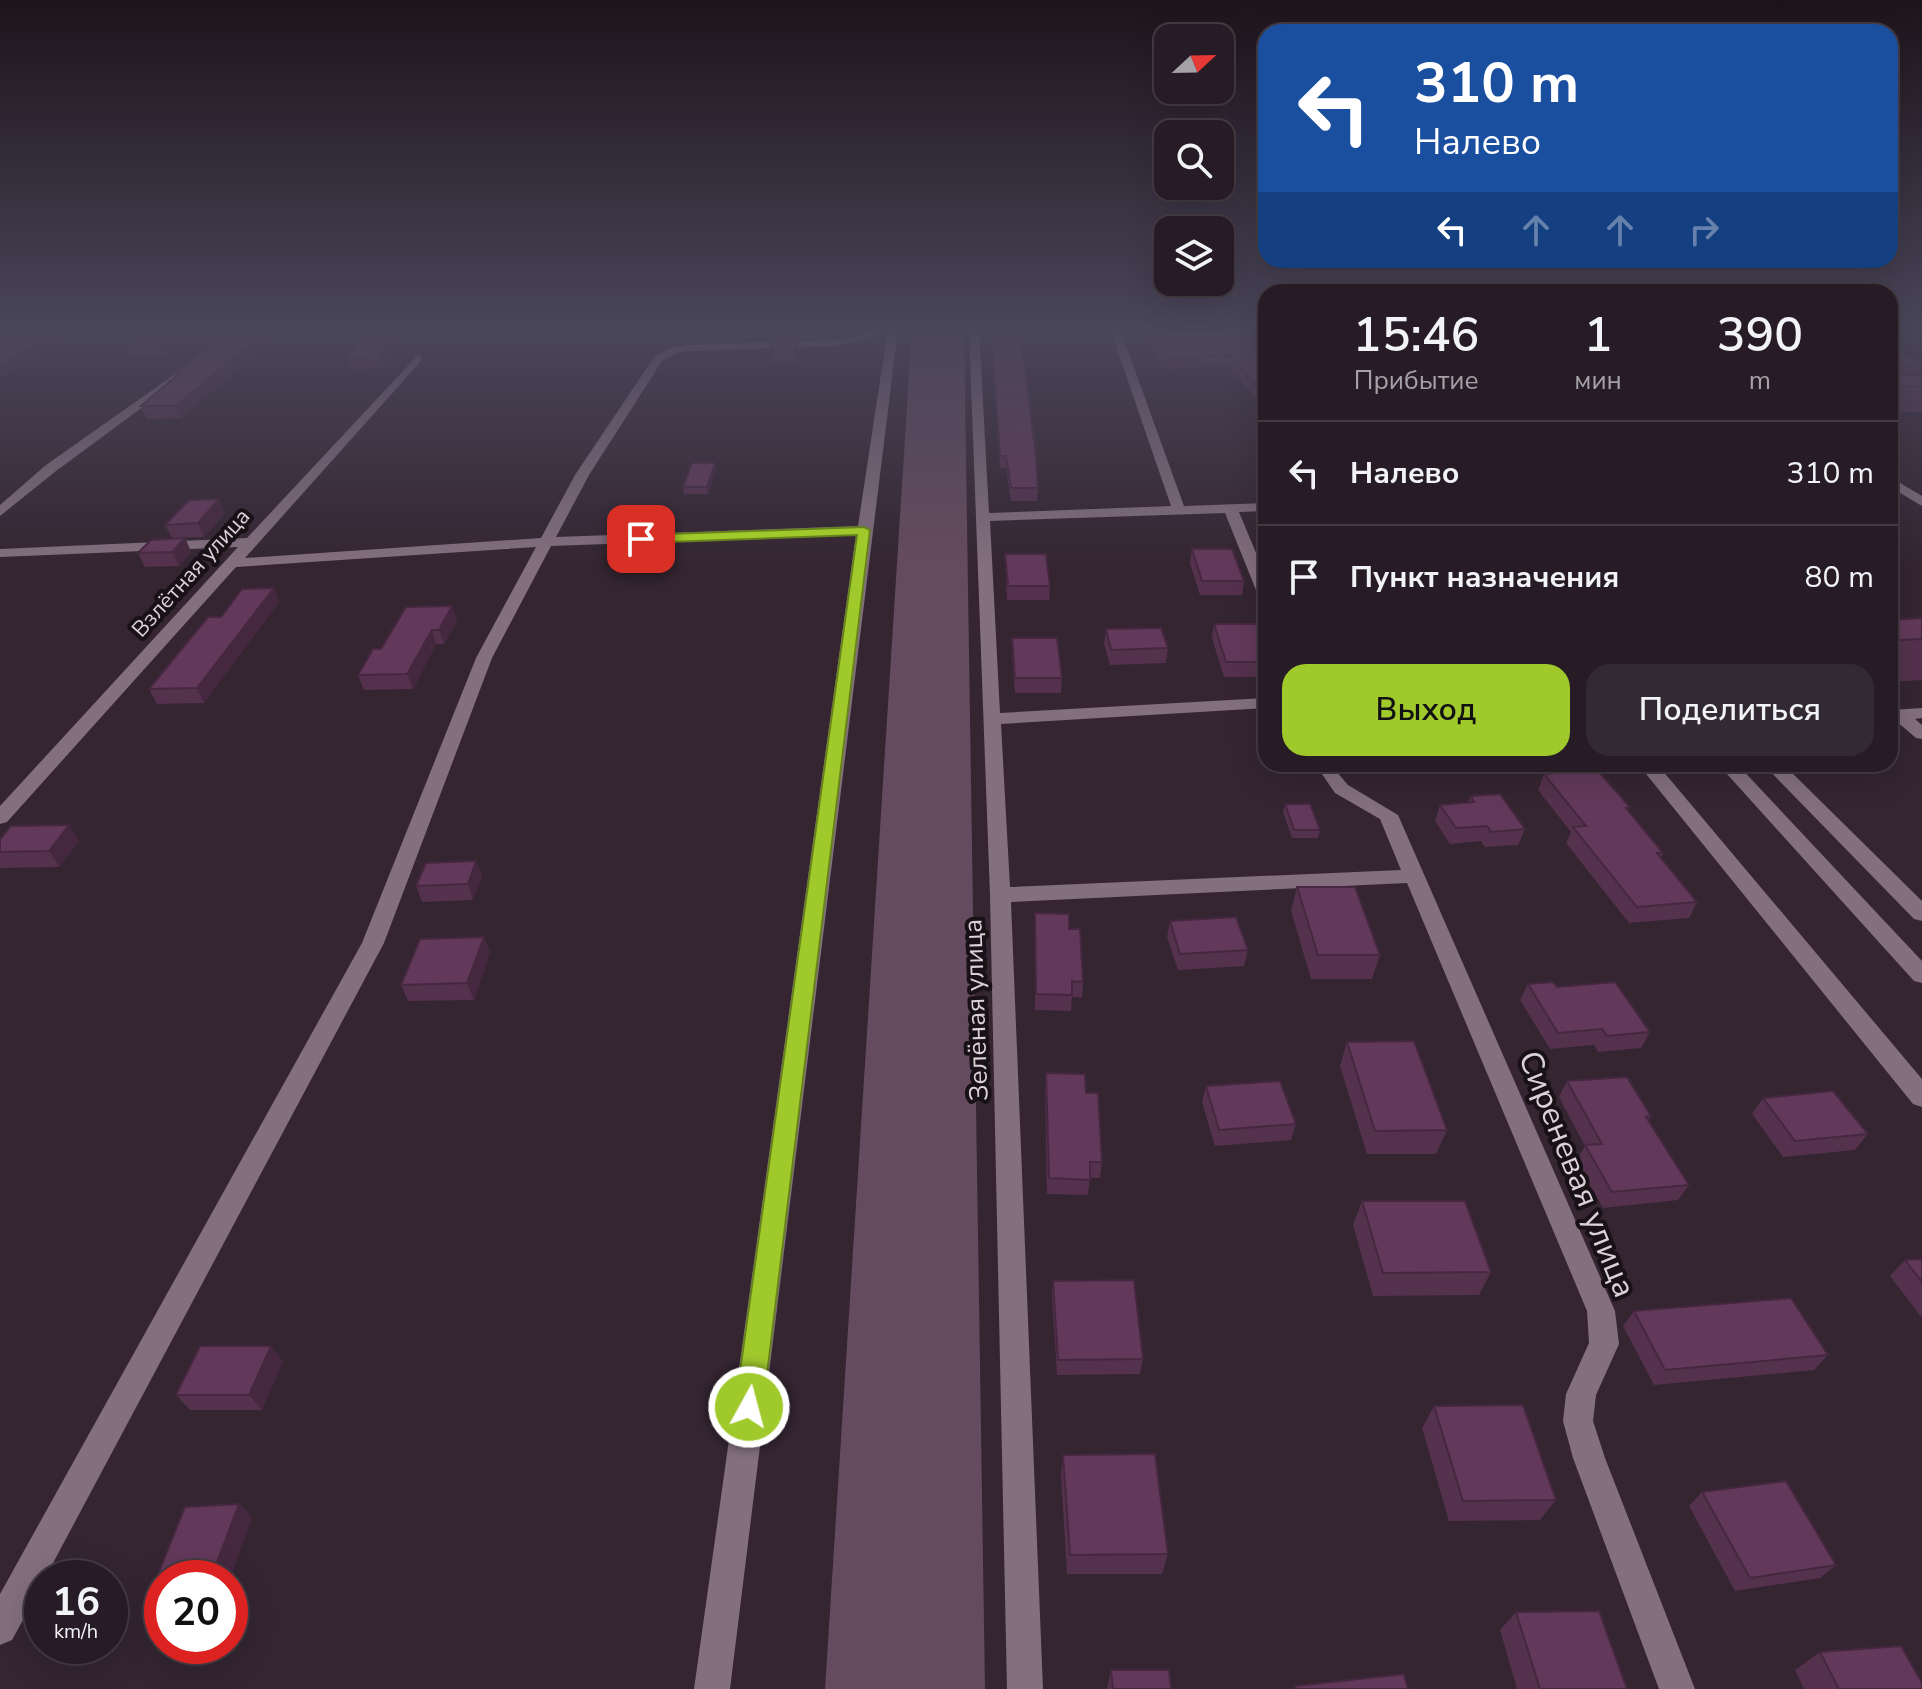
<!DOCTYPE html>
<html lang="ru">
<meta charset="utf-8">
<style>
:root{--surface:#271c25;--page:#332932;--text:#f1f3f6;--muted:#a4a1a7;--line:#433a42;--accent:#a0c92c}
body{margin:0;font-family:"Nunito Sans",sans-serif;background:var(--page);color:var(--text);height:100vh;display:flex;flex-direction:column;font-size:30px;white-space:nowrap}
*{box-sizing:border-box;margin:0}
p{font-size:26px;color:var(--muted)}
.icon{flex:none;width:44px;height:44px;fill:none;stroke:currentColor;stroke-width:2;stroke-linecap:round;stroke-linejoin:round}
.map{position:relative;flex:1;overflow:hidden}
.side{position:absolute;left:1258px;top:284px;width:640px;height:488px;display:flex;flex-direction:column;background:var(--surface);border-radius:24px;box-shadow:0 8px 32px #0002,0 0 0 2px var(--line)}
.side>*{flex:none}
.hud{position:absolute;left:1258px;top:24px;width:640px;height:244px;border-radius:24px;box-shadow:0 8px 32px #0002,0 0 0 2px var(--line);background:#1a4fa0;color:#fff;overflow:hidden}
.needle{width:52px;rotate:68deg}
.controls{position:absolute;left:1154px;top:24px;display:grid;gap:16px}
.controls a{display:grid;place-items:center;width:80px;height:80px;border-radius:16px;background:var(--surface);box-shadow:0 8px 32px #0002,0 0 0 2px var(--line);font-size:40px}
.speed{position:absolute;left:24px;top:1560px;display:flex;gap:16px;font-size:40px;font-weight:700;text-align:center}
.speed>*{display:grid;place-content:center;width:104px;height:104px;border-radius:50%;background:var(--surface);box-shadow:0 8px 32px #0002,0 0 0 2px var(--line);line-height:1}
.speed small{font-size:20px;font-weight:400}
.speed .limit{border:12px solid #d22;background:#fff;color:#111}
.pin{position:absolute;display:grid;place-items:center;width:68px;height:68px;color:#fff;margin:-34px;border-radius:16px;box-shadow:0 4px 12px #0006}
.me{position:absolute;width:88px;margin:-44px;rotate:7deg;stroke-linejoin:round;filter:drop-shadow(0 0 6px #0008)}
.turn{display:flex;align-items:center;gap:28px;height:168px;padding:0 24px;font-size:36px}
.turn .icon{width:104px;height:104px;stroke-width:2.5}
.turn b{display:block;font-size:56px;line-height:68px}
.lanes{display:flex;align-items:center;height:76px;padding:0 24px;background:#0003;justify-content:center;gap:40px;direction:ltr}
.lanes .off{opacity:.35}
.eta{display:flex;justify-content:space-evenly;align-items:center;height:136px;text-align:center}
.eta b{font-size:48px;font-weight:600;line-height:56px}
.primary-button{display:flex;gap:16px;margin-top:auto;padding:16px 24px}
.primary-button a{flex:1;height:92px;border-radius:24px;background:var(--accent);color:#111;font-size:32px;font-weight:600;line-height:92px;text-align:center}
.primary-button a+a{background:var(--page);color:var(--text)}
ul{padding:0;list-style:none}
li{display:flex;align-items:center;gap:24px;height:104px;padding:0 24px;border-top:2px solid var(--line)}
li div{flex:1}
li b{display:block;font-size:30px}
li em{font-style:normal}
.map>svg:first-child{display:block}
.green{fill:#654b5f}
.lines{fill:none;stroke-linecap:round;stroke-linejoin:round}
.minor{fill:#836f7e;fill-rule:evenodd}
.wall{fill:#54314d}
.shaded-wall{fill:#45283f}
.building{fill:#62395a;stroke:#45283f;stroke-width:2}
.route{fill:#a0c92c;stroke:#68831d;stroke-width:2}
.labels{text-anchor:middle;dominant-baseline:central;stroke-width:8;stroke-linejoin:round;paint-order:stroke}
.far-street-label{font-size:22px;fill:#dbd1d9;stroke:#181116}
.street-label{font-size:26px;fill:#dbd1d9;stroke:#181116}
.near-street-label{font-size:32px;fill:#dbd1d9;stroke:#181116}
</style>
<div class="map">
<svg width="1922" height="1689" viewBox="0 0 1922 1689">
<rect width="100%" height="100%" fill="#342531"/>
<!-- green -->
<polygon class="green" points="912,329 964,329 985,1689 825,1689"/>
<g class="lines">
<!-- minor -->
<g class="minor">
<path d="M879,329H898L730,1689H694L856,535L551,546L492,658L384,943L45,1578H42V1585L12,1640L0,1645V1594L362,943L476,658L536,547L236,567L7,822L0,824V806L238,547L0,557V549L247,538L417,356L421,357V361L245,558L541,538L575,475L654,357L670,348L688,345L837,340ZM887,334L858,526L556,537L589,475L662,361L677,353L688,351L837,346Z"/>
<polygon points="969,329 979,329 989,513 1171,506 1110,329 1120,329 1184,506 1266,503 1266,511 1239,512 1266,577 1266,600 1258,595 1225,513 990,521 1000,713 1266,698 1266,708 1001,724 1010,887 1401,870 1380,819 1335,793 1315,764 1357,764 1355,768 1336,771 1348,785 1398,815 1615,1311 1619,1344 1596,1395 1593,1421 1605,1458 1695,1689 1659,1689 1573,1458 1563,1421 1566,1394 1589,1343 1587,1311 1407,883 1011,902 1043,1689 1007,1689 990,895"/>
<polygon points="175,374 185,376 56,471 0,516 0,505 46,465"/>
<polygon points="1890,477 1922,496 1922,506 1890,487"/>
<polygon points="1922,708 1922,718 1915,719 1922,725 1922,739 1916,738 1895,720 1890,720 1890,710"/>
<polygon points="1638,764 1657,764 1922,1079 1922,1107 1913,1104"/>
<polygon points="1718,764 1737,764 1922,961 1922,983 1914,981"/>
<polygon points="1763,764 1783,764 1922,901 1922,921 1914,919"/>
</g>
</g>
<!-- wall -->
<g class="wall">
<polygon points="148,329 226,329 193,354 184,343 166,357 133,357 128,345"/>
<polygon points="229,329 182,418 147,419 141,406 176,377 174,373"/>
<polygon points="369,329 467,329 463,334 405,335 383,368 351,369 347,357"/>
<polygon points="513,329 563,329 562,332 514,334"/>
<polygon points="991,329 1020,329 1038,488 1037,501 1011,501 1006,468 1000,468"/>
<polygon points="1144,329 1247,329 1266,351 1266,411 1228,366 1164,369 1143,339"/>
<polygon points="1890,347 1922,364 1916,375 1922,376 1922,412 1890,413"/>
<polygon points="799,350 796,362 771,363 770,351"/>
<polygon points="715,463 716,469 708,494 684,494 683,487"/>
<polygon points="1266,500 1266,532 1256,514 1258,501"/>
<polygon points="225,513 204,537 172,538 165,525"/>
<polygon points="185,538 191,552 179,566 145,567 138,553"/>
<polygon points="1192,549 1244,581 1242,595 1200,595 1190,563"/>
<polygon points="1005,554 1050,586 1049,600 1007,600"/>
<polygon points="274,588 279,602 204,703 157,704 149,689 221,617"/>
<polygon points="452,606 457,621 444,644 436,644 413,689 364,690 358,675 381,649"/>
<polygon points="1922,618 1922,680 1890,682 1890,620"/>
<polygon points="1214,624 1266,644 1266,677 1224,677 1212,638"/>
<polygon points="1106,629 1168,648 1166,663 1110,665 1104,644"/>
<polygon points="1012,638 1062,678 1061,693 1015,693 1012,653"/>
<polygon points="1544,774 1630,807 1628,810 1663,853 1661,858 1697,902 1689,918 1629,923 1566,843 1571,832 1538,790"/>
<polygon points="1471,796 1525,829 1518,845 1485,847 1481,841 1450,844 1435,821 1440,805 1468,803"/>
<polygon points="1285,804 1320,830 1318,838 1292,838 1283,812"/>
<polygon points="69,825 79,841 59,867 0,868 0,839"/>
<polygon points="476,861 482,877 473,900 422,902 416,886"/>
<polygon points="1297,887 1380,955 1372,979 1311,979 1291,911"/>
<polygon points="1035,913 1069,929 1083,982 1082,998 1072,997 1071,1011 1035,1010"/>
<polygon points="1170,921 1248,950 1244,966 1178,970 1167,937"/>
<polygon points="484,937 490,953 474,1000 408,1001 401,985"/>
<polygon points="1528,984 1557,987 1650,1032 1641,1048 1598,1052 1594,1045 1550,1049 1520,1000"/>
<polygon points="1347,1042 1447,1130 1436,1154 1367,1154 1340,1066"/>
<polygon points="1046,1073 1086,1093 1102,1162 1100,1178 1090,1178 1088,1195 1047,1194 1045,1089"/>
<polygon points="1567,1081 1651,1116 1648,1121 1689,1185 1678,1200 1603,1208 1576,1161 1585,1146 1559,1097"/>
<polygon points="1206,1086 1296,1124 1291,1140 1215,1146 1202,1102"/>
<polygon points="1763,1098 1868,1134 1855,1150 1783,1157 1752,1114"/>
<polygon points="1362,1201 1491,1272 1479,1295 1373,1296 1353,1225"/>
<polygon points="1922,1259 1922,1318 1890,1276 1905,1260"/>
<polygon points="1053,1281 1143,1359 1140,1374 1057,1375 1052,1296"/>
<polygon points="1634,1311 1828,1355 1814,1370 1654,1385 1623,1326"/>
<polygon points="283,1361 262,1410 190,1410 176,1395"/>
<polygon points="1434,1406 1556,1500 1540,1520 1449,1521 1422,1428"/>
<polygon points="1063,1455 1168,1554 1162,1574 1067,1574 1061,1475"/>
<polygon points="1702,1492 1836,1565 1820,1578 1735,1591 1689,1506"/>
<polygon points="239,1504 252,1517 230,1578 162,1578 162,1601 151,1592 185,1507"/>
<polygon points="1516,1612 1627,1689 1517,1689 1500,1630"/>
<polygon points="1820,1652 1922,1689 1804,1689 1795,1670"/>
<polygon points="1111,1670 1171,1689 1107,1689"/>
</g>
<!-- shaded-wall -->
<g class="shaded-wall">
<polygon points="0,329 18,329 0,340"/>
<polygon points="61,329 81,329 0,379 0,366"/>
<polygon points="206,329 226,329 193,354 188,343"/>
<polygon points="267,329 284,329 182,418 176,406"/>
<polygon points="398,329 403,329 405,335 383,368 380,356"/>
<polygon points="180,332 184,343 166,357 161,345"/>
<polygon points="798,339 799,350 796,362 795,351"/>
<polygon points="715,463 716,469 708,494 707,487"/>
<polygon points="219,499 225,513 204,537 198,523"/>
<polygon points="185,538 191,552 179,566 172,552"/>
<polygon points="274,588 279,602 204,703 197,688"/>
<polygon points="452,606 457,621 444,644 439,630"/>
<polygon points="432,630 436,644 413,689 407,674"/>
<polygon points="69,825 79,841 59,867 49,851"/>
<polygon points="476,861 482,877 473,900 468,884"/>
<polygon points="484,937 490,953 474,1000 467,983"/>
<polygon points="271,1346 283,1361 262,1410 249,1395"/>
<polygon points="239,1504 252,1517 230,1578 211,1578"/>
</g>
<!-- building -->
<g class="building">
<polygon points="21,329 61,329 0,366 0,341"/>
<polygon points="148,329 206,329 188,343 180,332 161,345 128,345"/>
<polygon points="229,329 267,329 176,406 141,406 180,373 174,373"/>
<polygon points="369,329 398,329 380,356 347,357"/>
<polygon points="991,329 1020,329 1036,457 1038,488 1011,488 1006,456 1000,456"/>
<polygon points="1146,329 1247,329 1266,351 1266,397 1230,355 1165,358"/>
<polygon points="798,339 795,351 770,351 772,340"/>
<polygon points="1890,347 1922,364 1901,364 1901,374 1922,376 1922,386 1890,387"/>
<polygon points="692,463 715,463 707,487 683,487"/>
<polygon points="219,499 198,523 165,525 189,500"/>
<polygon points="1266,500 1266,514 1258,501"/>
<polygon points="185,538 172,552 138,553 151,540"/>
<polygon points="1192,549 1232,549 1244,581 1202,581"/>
<polygon points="1005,554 1046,554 1050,586 1008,586"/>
<polygon points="274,588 197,688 149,689 208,617 221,617 242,589"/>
<polygon points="452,606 439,630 432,630 407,674 358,675 373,649 381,649 406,607"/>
<polygon points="1922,618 1922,639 1901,640 1890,632 1890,620"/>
<polygon points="1214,624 1258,624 1266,644 1266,662 1226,662"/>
<polygon points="1161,628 1168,648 1111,650 1106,629"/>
<polygon points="1012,638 1057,638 1062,678 1015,678"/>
<polygon points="1597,770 1630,807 1626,808 1663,853 1657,853 1697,902 1637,907 1573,827 1586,826 1544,774"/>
<polygon points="1500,794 1525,829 1491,832 1487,826 1456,828 1440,805 1474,802 1471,796"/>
<polygon points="1285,804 1310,804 1320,830 1294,830"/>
<polygon points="69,825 49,851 0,852 0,839 11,826"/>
<polygon points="476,861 468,884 416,886 426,863"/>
<polygon points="1297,887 1355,887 1380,955 1318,955"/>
<polygon points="1035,913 1069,914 1069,929 1080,929 1083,982 1072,981 1072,995 1036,994"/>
<polygon points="1236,917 1248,950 1180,954 1170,921"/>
<polygon points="484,937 467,983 401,985 420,939"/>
<polygon points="1553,982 1557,987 1615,982 1650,1032 1607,1036 1602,1029 1558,1033 1528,984"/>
<polygon points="1414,1041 1447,1130 1375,1131 1347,1042"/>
<polygon points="1046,1073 1085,1074 1086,1093 1098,1093 1102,1162 1090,1162 1090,1180 1049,1178"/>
<polygon points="1627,1077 1651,1116 1646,1117 1689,1185 1612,1192 1585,1145 1602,1144 1567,1081"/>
<polygon points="1280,1081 1296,1124 1219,1130 1206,1086"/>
<polygon points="1833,1091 1868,1134 1795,1141 1763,1098"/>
<polygon points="1362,1201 1465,1201 1491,1272 1383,1273"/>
<polygon points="1922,1259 1922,1282 1905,1260"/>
<polygon points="1134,1280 1143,1359 1058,1360 1053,1281"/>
<polygon points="1791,1298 1828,1355 1665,1370 1634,1311"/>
<polygon points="200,1346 271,1346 249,1395 176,1395"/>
<polygon points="1523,1405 1556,1500 1463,1501 1434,1406"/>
<polygon points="1155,1454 1168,1554 1070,1555 1063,1455"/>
<polygon points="1786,1481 1836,1565 1750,1578 1702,1492"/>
<polygon points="239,1504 211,1578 162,1578 162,1591 151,1592 185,1507"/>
<polygon points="1599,1611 1627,1689 1540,1689 1516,1612"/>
<polygon points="1901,1646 1922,1683 1922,1689 1839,1689 1820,1652"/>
<polygon points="1111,1670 1169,1670 1171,1689 1113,1689"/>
<polygon points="1404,1674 1408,1689 1296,1689 1295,1686"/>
</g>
<!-- sky -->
<linearGradient id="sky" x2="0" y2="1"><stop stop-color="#1d141b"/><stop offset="0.58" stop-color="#4a465a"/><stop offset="1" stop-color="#4a465a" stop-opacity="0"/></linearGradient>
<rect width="1922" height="566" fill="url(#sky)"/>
<!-- route -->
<polygon class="route" points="864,527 870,530 763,1407 759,1417 749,1421 739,1417 735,1407 857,535 641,543 635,539 641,535"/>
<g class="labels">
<!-- far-street labels -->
<g class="far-street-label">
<text transform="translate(191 573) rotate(-48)">Взлётная улица</text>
</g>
<!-- street labels -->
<g class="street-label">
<text transform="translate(976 1010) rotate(-92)">Зелёная улица</text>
</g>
<!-- near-street labels -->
<g class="near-street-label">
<text transform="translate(1577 1174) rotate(68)">Сиреневая улица</text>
</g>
</g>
</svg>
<div class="controls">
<a><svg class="needle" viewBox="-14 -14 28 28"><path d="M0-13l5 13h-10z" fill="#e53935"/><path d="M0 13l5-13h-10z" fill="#a4a1a7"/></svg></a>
<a><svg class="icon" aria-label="search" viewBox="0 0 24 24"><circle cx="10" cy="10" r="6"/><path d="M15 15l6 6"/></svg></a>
<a><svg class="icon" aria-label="layers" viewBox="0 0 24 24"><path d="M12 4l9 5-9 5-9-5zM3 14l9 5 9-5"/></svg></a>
</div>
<div class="speed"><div>16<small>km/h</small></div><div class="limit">20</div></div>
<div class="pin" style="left:641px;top:539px;background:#d93025"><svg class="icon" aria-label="arrive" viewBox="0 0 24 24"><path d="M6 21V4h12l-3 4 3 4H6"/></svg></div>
<svg class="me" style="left:749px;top:1407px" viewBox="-20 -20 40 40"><circle r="17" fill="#a0c92c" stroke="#fff" stroke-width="3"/><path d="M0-11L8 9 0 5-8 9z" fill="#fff"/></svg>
<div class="hud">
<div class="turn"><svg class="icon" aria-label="left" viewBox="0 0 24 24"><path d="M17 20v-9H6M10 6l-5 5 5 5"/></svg><div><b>310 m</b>Налево</div></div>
<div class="lanes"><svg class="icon" aria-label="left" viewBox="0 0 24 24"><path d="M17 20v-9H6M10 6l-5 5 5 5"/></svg><svg class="icon off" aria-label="ahead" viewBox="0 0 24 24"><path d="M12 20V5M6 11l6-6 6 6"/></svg><svg class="icon off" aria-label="ahead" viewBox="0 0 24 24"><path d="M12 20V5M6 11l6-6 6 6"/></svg><svg class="icon off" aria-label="right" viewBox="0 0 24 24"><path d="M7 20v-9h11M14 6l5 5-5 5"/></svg></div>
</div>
<section class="side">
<div class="eta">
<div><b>15:46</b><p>Прибытие</p></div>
<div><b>1</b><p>мин</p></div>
<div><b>390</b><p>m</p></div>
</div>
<ul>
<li><svg class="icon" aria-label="left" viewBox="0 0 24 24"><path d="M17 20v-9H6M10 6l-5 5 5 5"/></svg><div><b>Налево</b></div><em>310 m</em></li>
<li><svg class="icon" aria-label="arrive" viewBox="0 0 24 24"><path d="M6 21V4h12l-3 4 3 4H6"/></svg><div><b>Пункт назначения</b></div><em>80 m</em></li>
</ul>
<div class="primary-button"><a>Выход</a><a>Поделиться</a></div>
</section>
</div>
